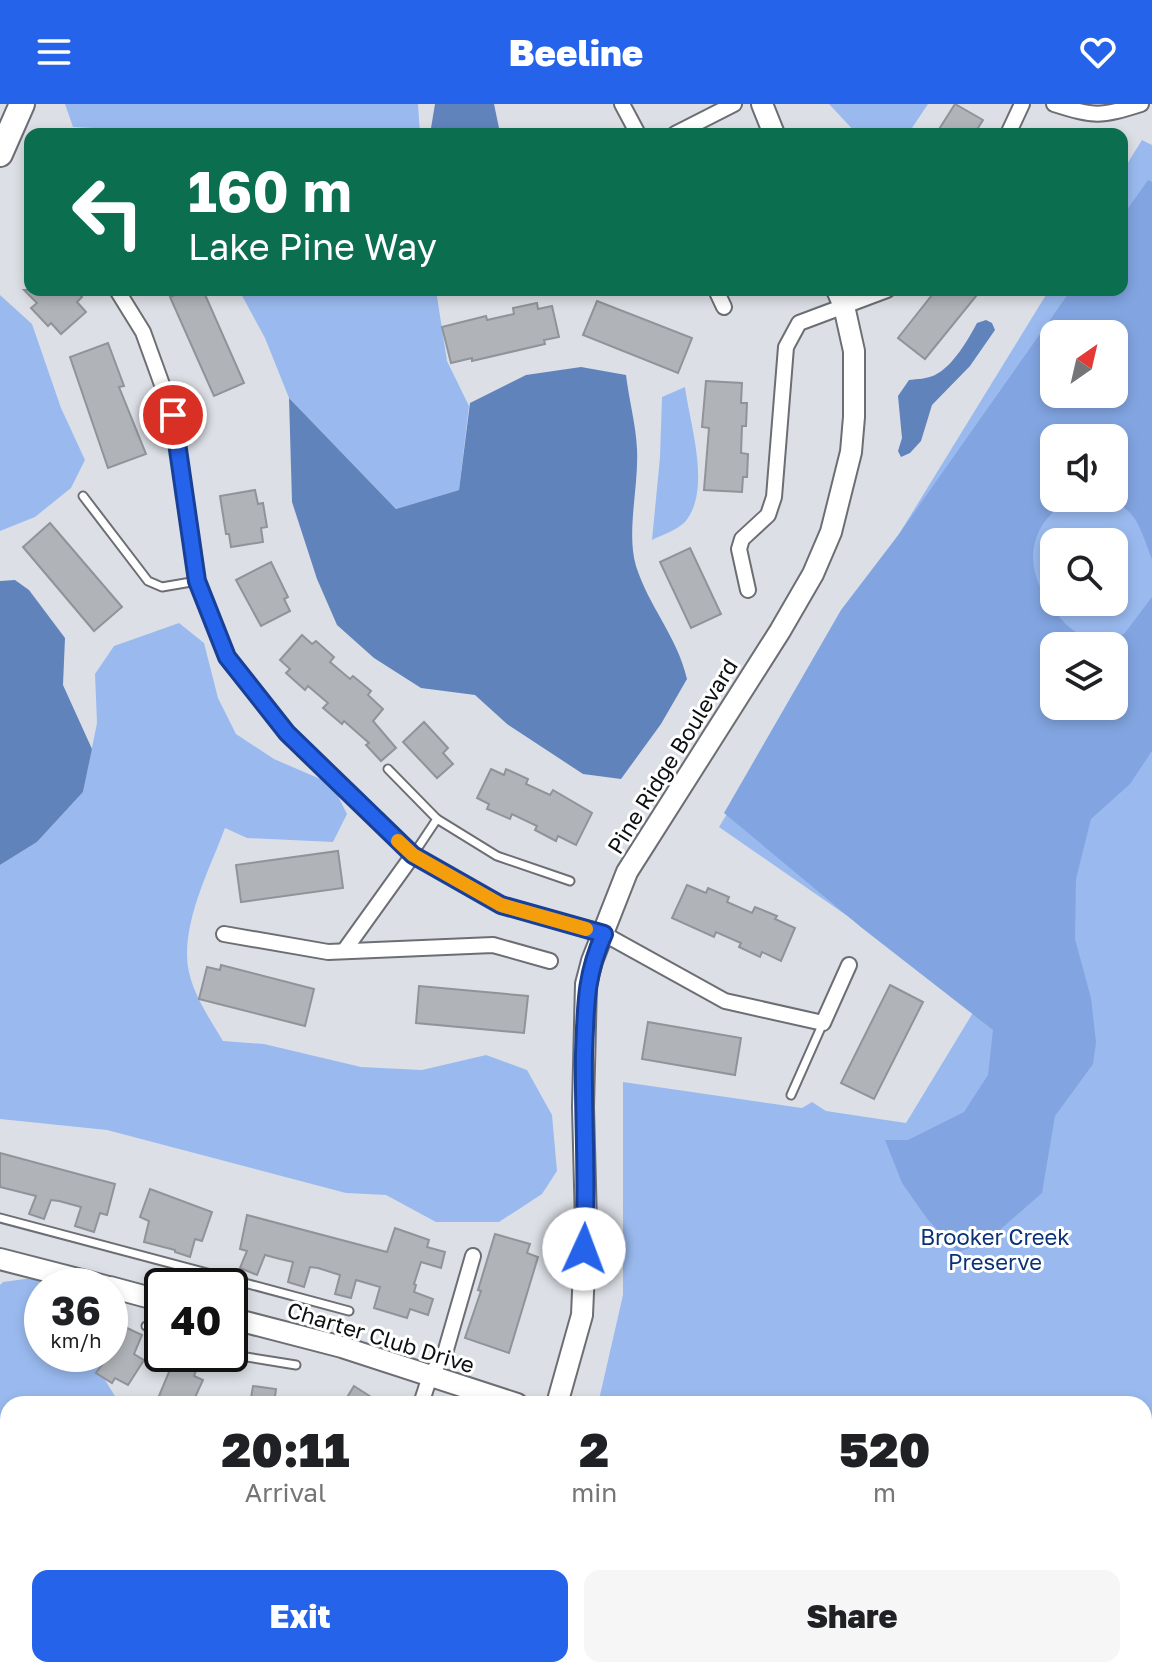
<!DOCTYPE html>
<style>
:root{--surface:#fff;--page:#f6f6f6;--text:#202124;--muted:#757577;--accent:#2563eb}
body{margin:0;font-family:"Golos Text",sans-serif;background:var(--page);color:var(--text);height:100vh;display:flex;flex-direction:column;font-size:30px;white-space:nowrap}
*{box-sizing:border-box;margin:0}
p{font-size:26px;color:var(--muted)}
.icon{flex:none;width:44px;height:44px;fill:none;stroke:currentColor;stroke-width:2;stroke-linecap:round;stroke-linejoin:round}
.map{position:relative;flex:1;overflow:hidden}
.sheet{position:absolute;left:0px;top:1292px;width:1152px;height:282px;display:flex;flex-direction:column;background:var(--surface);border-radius:24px 24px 0 0;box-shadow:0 4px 12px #0003}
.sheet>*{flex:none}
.banner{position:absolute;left:24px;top:24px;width:1104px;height:168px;border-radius:16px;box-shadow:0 4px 12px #0003;background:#0b6e4f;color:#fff;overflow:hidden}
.needle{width:52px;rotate:34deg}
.tools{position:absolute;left:1040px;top:216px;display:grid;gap:16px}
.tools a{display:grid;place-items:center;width:88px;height:88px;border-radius:16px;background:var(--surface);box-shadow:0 4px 12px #0003;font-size:40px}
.speed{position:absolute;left:24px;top:1164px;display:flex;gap:16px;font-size:40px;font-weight:700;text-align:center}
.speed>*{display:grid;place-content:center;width:104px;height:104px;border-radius:50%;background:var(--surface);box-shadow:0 4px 12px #0003;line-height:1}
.speed small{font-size:20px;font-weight:400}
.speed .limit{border:4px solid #111;border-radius:12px;background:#fff;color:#111}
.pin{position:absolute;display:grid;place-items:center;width:68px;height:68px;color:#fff;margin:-34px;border:4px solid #fff;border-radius:50%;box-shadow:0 2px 8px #0007}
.me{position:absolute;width:88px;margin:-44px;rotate:2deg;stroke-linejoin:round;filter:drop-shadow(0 0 6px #0008)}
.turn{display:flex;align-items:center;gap:28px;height:168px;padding:0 32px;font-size:36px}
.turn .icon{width:104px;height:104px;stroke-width:2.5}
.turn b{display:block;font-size:56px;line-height:68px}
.eta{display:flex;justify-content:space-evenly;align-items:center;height:136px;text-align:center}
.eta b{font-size:48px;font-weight:800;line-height:56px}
.cta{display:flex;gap:16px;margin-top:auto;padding:16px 32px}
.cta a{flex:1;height:92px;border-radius:16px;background:var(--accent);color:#fff;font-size:32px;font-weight:800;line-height:92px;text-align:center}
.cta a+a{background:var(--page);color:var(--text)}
header{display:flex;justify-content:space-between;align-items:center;height:104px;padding:0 32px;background:var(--accent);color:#fff;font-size:36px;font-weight:800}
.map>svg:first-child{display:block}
.green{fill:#9abaef;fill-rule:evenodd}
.forest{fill:#82a5e1;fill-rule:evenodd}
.water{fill:#6183bc}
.building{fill:#b0b4b9;stroke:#909399;stroke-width:2}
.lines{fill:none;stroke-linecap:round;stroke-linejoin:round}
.lane-casing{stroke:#6b6e73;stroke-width:11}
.street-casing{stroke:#6b6e73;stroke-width:18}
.secondary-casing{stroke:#6b6e73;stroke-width:24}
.primary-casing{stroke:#6b6e73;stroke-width:28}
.lane{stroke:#fff;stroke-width:7}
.street{stroke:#fff;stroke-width:14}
.secondary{stroke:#fff;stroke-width:20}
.primary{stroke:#fff;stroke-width:24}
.route-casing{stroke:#184099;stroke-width:20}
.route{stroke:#2563eb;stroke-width:14}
.slow{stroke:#f59e0b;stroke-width:14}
.labels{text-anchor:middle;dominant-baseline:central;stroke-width:6;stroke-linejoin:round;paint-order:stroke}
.street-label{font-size:22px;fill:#0d0f11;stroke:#fff}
.park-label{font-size:22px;fill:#0a3276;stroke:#fff}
</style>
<header><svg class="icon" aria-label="menu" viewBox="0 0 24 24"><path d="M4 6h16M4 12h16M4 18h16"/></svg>Beeline<svg class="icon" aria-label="heart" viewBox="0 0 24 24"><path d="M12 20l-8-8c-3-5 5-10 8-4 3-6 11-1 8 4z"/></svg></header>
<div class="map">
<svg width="1152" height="1573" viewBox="0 0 1152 1573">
<rect width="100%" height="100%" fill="#dce0e6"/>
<!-- green -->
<g class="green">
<polygon points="65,0 418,0 420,30 118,30 113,25 73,23"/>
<polygon points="829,0 928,0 908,30 857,30"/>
<path d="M1142,36L1152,41V1573H414L419,1566H1144V1300H598L623,1191V978L802,1004L812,998L826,1007L906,1019L977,902L719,723L1049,186H1122V68ZM1054,230H1114V290H1054ZM1054,334H1114V394H1054ZM1054,438H1114V498H1054ZM1054,542H1114V602H1054Z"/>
<polygon points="239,186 436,186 447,257 469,302 459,386 396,405 289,294 265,234"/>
<polygon points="0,191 32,220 61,304 85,356 71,384 35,413 0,427"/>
<path d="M685,283C690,321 712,386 685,418C677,426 662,431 652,436L660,353L662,293Z"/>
<path d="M179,519L204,539L218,594L236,630L274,655L325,677L336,688L347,710L333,738L247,734L225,724C210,764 187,808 187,851C187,882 208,912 223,937L264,940L361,963L422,966L486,951L527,966L552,1011L557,1067L542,1090L499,1118H436L386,1091L346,1089L107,1026L0,1015V761L37,738L83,688L97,619L95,570L114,542Z"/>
<polygon points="39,1173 53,1182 42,1182 42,1250 105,1250 102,1271 118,1297 123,1300 8,1300 8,1502 0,1504 0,1181 3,1178"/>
</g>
<!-- forest -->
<g class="forest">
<path d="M1148,76L1152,78V455C1137,417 1136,398 1090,394H1114V334H1054V394H1073C1019,424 1024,475 1063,517C1070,526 1083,532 1093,538L1124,530L1152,493V647L1130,680L1091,715L1076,775L1075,835L1091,894L1096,938L1093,960L1055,1012L1042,1089L986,1138L958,1148L928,1116L902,1079L885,1036H908L964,1008L988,971L993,926L862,824L724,709L841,506L899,430L1071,186H1122V113ZM1054,230H1114V290H1054ZM1054,542H1114V602H1054Z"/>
<polygon points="8,1502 8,1566 105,1566 112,1573 0,1573 0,1504"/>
</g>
<!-- water -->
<g class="water">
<polygon points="435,0 494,0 499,24 496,30 430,30"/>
<path d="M986,216L992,219L995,226L970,262L932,301L921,337L910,349L901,353L898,347L902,334L898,292L909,276C917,275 927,275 935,271C953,262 968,236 977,219Z"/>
<path d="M581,263L626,271C629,296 636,321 637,345C639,382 626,428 636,462C649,503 677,532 687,575L661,620L621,675L583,670L507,620L475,591L421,584L374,554L337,521L317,475L292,398L289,294L396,405L459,386L470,299L526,271Z"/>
<polygon points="15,476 29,486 65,534 63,581 92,645 83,688 37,738 0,761 0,477"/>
</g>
<!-- building -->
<g class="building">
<polygon points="955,0 983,16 974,30 936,30"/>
<polygon points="24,186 75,186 82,193 77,198 86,208 61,230 51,219 48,222 31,204 37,199"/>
<polygon points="185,186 203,186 244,279 214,292 170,193"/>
<polygon points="936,186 981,186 925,255 898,234"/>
<polygon points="597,197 692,234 678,269 583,231"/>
<polygon points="537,199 538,205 552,202 559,233 544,236 545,240 472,257 472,254 451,259 442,223 486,212 487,216 514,210 513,204"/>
<polygon points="108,239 124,282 119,283 146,350 108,364 70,253"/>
<polygon points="706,277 742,279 741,299 747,299 746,322 742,322 741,349 748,350 747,373 743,373 742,388 704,386 709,324 702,323"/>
<polygon points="255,386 258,400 263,399 267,423 261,424 263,438 231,443 229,430 226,430 220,392"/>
<polygon points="50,419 122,503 94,527 23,443"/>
<polygon points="690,444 721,510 691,524 660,458"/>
<polygon points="271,458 288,493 284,495 290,507 261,522 236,476"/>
<polygon points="302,531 312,540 316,537 334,553 330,558 350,575 353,572 371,587 368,591 383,605 373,617 396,644 381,657 366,641 369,639 344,617 342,620 323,604 328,599 308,582 305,586 286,569 290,565 280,556"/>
<polygon points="424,618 448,644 443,649 453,660 437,674 403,638"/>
<polygon points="491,665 504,671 506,665 528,675 526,680 550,691 553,686 592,709 576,741 558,732 556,737 535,726 537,722 512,710 510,715 487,705 489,700 477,694"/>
<polygon points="338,747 343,784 241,798 236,761"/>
<polygon points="687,781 706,789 708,784 729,793 727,798 752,809 755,803 777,812 775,815 795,824 781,857 762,848 760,853 739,843 741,839 716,828 714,833 672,814"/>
<polygon points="221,861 314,885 305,922 199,895 207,863 220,866"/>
<polygon points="890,881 923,898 874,995 841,979"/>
<polygon points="419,882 528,892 524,929 416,919"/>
<polygon points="648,918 741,934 735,971 642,955"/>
<polygon points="0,1049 115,1080 107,1111 100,1109 94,1128 75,1122 81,1103 59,1097 51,1096 44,1115 29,1110 36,1092 0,1083"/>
<polygon points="150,1085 212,1108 202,1137 195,1135 190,1153 175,1148 175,1146 144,1138 149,1117 140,1113"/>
<polygon points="247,1111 387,1148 395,1124 429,1136 427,1143 445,1148 441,1164 421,1158 414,1180 416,1181 414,1188 433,1195 428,1211 410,1205 407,1214 374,1204 380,1183 356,1176 351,1194 335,1190 340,1171 318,1164 310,1163 304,1183 288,1178 293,1158 280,1155 265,1151 257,1171 240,1164 247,1147 240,1145"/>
<polygon points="495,1130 530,1140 527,1149 538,1153 509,1249 465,1234 481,1187 478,1186"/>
<polygon points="127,1224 142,1231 134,1250 144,1256 128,1281 115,1274 112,1279 96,1269 110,1250 115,1238 120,1241"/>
<polygon points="186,1250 201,1254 194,1272 203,1276 192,1300 178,1300 159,1292 171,1263 179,1266"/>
<polygon points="253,1282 276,1285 274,1300 250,1300"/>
<polygon points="354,1282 382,1300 343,1300"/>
</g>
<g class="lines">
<defs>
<g id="lane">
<polyline points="83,392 148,477 162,483 197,477"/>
<polyline points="388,665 437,715"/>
<polyline points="413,751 437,715 497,752 570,777"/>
<polyline points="791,991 823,919"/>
<polyline points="0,1114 241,1178"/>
<polyline points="146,1222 162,1228"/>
<polyline points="230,1229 241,1178 349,1207"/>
<polyline points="228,1250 296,1261"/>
</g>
<g id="street">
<polyline points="622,0 638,30"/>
<path d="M1054,0C1095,13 1100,13 1141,0"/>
<polyline points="675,30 734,0"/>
<polyline points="1008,30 1022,0"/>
<polyline points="117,186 143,228 173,311 197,477 227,553 287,629 413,751 501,801 604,830 725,897 823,919 849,861"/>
<polyline points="716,186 724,203"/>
<polyline points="748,486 739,445 742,435 768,411 774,393 786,243 799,219 887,186"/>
<polyline points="224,830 328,848 493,841 550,857"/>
<polyline points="344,847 413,751"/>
<polyline points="421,1300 430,1272 445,1249 473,1152"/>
<polyline points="300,1566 312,1573"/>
</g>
<g id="secondary">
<polyline points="762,0 774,30"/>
<polyline points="0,1155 105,1182"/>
<polyline points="110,1183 162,1197"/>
<polyline points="230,1214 342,1243 517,1300"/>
<polyline points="557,1300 582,1211 586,1120 583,1003 586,880 592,857 627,768 780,527 813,470 831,428 851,348 854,313 854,247 844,202 837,186"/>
<polyline points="396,1573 400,1566"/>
</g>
<polyline id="primary" points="0,50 22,0"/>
</defs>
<!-- lane casing -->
<use href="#lane" class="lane-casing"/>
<!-- street casing -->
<use href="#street" class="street-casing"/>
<!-- secondary casing -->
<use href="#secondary" class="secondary-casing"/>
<!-- primary casing -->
<use href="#primary" class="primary-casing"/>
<!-- lane -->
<use href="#lane" class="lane"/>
<!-- street -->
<use href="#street" class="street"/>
<!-- secondary -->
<use href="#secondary" class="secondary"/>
<!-- primary -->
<use href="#primary" class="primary"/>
</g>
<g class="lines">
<defs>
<path id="route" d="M173,311L197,477L227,553L287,629L413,751L501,801L604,830C585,872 586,903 584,949C583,1014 588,1080 584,1145"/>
</defs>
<!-- route casing -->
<use href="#route" class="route-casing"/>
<!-- route -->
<use href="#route" class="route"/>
<!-- slow -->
<polyline class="slow" points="398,737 413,751 501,801 586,825"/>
</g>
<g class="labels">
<!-- street labels -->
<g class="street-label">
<text transform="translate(672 652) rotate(-58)">Pine Ridge Boulevard</text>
<text transform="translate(381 1233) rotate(17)">Charter Club Drive</text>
</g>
<!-- park labels -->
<g class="park-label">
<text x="995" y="1132">Brooker Creek<tspan x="995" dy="25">Preserve</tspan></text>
</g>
</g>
</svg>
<div class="tools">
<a><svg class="needle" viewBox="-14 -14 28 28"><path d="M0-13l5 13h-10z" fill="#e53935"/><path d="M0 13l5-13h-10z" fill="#757577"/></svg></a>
<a><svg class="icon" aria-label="sound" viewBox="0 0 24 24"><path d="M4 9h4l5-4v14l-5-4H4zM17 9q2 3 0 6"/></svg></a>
<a><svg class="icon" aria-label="search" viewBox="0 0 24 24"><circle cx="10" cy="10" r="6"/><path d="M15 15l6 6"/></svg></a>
<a><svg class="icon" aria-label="layers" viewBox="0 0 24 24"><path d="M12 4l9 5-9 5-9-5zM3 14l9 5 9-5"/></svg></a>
</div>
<div class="speed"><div>36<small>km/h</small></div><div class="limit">40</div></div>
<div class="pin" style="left:173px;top:311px;background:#d93025"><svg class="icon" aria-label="arrive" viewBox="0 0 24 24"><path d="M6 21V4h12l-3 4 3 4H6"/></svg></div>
<svg class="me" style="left:584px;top:1145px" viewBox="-20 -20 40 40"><circle r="19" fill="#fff"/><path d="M0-13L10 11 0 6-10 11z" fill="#2563eb"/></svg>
<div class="banner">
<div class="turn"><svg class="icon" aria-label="left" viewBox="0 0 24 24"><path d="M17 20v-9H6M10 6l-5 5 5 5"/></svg><div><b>160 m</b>Lake Pine Way</div></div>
</div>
<section class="sheet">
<div class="eta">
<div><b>20:11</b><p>Arrival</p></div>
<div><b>2</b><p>min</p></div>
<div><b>520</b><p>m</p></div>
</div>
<div class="cta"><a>Exit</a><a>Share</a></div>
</section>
</div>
